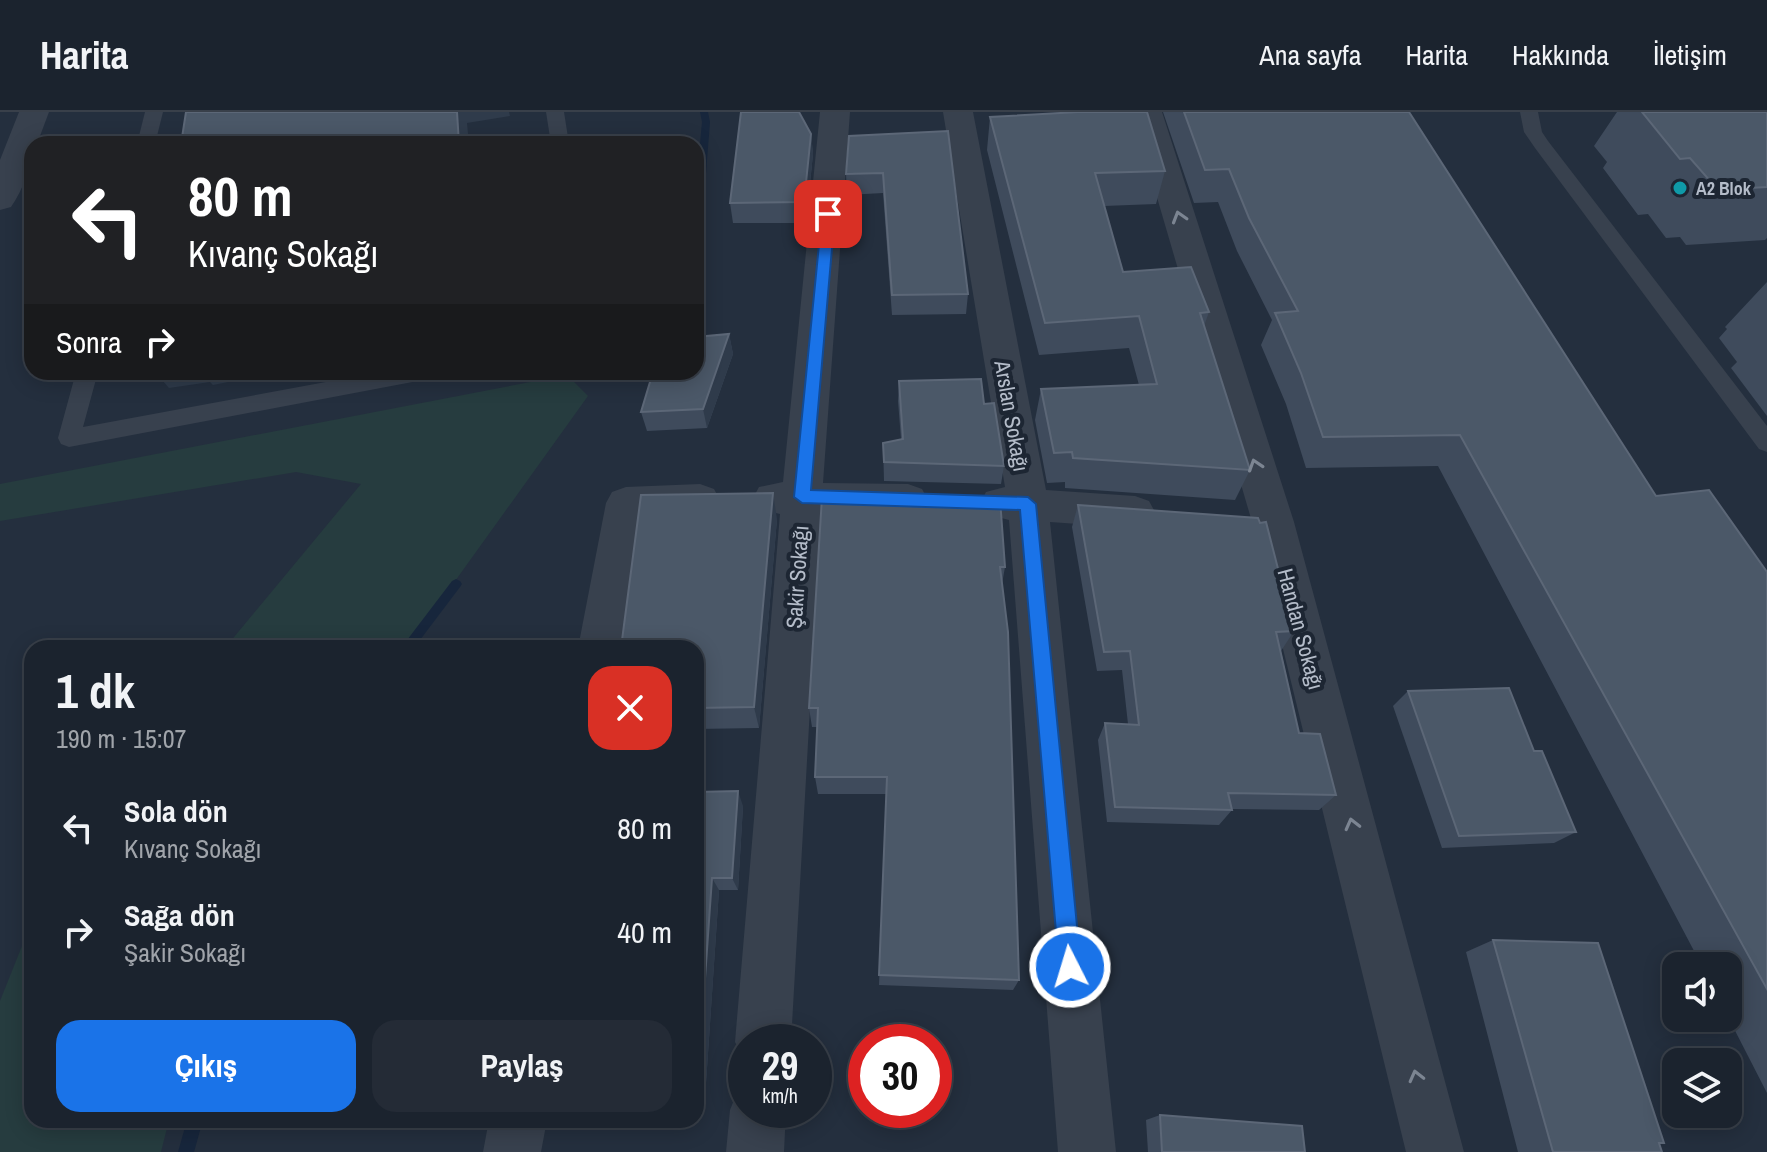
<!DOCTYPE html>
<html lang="tr">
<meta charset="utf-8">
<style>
:root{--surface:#1b232e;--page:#242b36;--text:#f1f3f6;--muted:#a0a4aa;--line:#39404a;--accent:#1a73e8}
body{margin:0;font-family:"Archivo Narrow",sans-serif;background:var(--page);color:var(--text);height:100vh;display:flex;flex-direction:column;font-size:30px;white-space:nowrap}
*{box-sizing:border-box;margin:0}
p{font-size:26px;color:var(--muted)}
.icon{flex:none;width:44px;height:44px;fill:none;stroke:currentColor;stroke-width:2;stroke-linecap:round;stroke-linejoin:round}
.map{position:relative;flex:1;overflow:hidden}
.details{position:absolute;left:24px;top:528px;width:680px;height:488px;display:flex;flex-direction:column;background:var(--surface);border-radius:24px;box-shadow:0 4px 20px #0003,0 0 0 2px var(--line)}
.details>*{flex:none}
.banner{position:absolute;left:24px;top:24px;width:680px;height:244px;border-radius:24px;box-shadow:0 4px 20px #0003,0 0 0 2px var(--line);background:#202124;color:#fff;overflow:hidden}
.buttons{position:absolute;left:1662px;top:840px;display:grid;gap:16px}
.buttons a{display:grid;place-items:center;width:80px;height:80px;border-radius:16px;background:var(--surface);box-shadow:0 4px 20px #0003,0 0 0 2px var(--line);font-size:40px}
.speed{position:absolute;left:728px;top:912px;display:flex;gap:16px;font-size:40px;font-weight:700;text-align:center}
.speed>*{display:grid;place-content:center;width:104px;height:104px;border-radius:50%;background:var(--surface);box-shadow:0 4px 20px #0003,0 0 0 2px var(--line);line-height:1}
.speed small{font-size:20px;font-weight:400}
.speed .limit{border:12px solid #d22;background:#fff;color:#111}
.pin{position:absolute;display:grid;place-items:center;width:68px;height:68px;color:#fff;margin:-34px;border-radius:16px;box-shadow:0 4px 12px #0006}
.me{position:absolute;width:88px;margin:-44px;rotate:355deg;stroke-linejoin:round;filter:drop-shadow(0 0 6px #0008)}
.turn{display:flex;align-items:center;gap:28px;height:168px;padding:0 32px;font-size:36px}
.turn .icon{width:104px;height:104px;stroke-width:2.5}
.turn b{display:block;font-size:56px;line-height:68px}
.then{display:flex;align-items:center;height:76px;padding:0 32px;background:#0003;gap:16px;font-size:30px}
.round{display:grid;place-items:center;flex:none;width:84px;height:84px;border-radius:24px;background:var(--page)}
.overview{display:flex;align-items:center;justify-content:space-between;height:136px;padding:0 32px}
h1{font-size:48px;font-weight:800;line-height:60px}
.primary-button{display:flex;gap:16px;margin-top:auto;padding:16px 32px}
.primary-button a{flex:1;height:92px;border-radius:24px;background:var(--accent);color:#fff;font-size:32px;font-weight:800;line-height:92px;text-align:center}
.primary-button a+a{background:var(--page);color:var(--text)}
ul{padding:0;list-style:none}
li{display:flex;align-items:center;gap:24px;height:104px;padding:0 32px}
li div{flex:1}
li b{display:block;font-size:30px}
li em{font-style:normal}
header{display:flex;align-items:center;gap:48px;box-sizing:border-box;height:112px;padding:0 40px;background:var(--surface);border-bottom:2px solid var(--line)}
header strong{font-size:38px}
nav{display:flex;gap:44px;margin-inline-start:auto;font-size:28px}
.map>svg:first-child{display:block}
.green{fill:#263c3f}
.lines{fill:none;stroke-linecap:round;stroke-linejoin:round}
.stream{fill:#17263c;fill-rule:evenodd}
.service{fill:#38414e;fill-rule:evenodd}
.minor{fill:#38414e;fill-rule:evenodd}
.wall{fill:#3f4b5c}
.shaded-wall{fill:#2f3b4b}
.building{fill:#4b5868;stroke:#5c6777;stroke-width:2}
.oneway{stroke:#7c8592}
.route{fill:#1a73e8;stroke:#114b97;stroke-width:2}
.culture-dot{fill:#0f9aa8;stroke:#1d2633;stroke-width:3}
.labels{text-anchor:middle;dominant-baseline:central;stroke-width:8;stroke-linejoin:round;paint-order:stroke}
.far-poi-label{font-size:18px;font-weight:bold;fill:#b4bcc9;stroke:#1d2633;text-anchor:start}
.street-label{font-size:22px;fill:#b4bcc9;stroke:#1d2633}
</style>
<header>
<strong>Harita</strong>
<nav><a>Ana sayfa</a><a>Harita</a><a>Hakkında</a><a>İletişim</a></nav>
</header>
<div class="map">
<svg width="1767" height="1040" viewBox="0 0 1767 1040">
<rect width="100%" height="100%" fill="#242f3e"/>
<!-- green -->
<g class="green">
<polygon points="567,263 588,284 407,536 225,536 361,372 296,360 0,409 0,372"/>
<polygon points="32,809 32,1008 169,1008 161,1040 0,1040 0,889"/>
</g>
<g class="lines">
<!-- stream -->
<g class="stream">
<polygon points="700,0 708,0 710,10 701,125 696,128 696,75 702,10"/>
<polygon points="456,467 460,469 462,472 460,475 414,536 401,536 452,469"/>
<polygon points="187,1008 203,1008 194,1040 178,1040"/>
</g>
<!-- service -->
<g class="service">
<polygon points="145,0 163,0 155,32 137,32"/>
<polygon points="546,0 564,0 569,32 551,32"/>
<polygon points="1520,0 1538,0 1542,20 1548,29 1767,314 1767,340 1759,337 1535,36 1524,20"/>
<polygon points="76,260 98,260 83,315 380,260 434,260 431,266 423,268 69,335 61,332 58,326"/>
</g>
<!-- minor -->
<g class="minor">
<path d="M19,0H49L37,32H32C32,53 23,78 11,95L0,98V48Z"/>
<polygon points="820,0 850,0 823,371 908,372 922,377 928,388 922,399 908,404 821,403 791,930 746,930 746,951 735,930 780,402 759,397 753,386 759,375 783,370"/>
<polygon points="943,0 973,0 1046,378 1135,384 1149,389 1155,400 1149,411 1135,416 1050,410 1116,1040 1058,1040 1009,408 986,402 980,391 986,380 1005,375"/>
<polygon points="1132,0 1162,0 1294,410 1464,1040 1406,1040 1252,410"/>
<polygon points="700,372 714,377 720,388 714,399 700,404 644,406 622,536 578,536 606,391 612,380 626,375"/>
<polygon points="746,974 746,998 786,998 784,1040 726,1040 730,998 738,978"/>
<polygon points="489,1008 547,1008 541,1040 483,1040"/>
</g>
</g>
<!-- wall -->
<g class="wall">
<polygon points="1071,0 1147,0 1165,59 1156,92 1104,94 1123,160 1209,200 1204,214 1250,358 1235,388 1065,376 1065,370 1047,371 1035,308 1041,277 1139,273 1129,236 1039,243 987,38 990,5 1071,1"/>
<polygon points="1163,0 1409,0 1656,384 1767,460 1767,981 1728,905 1728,854 1702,854 1438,354 1306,356 1286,292 1261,233 1272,208 1237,139 1218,90 1194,91"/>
<polygon points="1617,0 1767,0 1767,126 1765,128 1686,133 1680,125 1666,126 1648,102 1638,103 1603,56 1607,50 1594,34"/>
<polygon points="948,19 968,182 966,202 892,203 883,81 847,83 846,62"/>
<polygon points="811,22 813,42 806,111 733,111 730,91"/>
<polygon points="1767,170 1767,304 1731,256 1737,250 1719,226 1727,217 1725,215"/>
<polygon points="729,222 733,242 707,316 647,319 641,300"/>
<polygon points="899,269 984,292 1004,354 1001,372 884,369 883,331 901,327 898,289"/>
<polygon points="886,387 1005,455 1002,472 1019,868 1013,878 879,873 886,682 818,682 815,665 817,615 812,615 809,596"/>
<polygon points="1078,393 1294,519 1281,539 1299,621 1336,683 1319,698 1232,697 1232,698 1219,713 1107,710 1098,628 1105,611 1128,612 1122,558 1097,559 1072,415"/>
<polygon points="777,407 759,616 696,617 696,536"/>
<polygon points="1408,579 1534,639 1576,720 1554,731 1442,736 1393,594"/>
<polygon points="696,680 743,694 738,778 719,778 705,986 696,986"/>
<polygon points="1493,828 1664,1031 1659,1032 1662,1040 1518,1040 1466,840"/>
<polygon points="1160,1003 1305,1040 1148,1040 1146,1008"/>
</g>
<!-- shaded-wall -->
<g class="shaded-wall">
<polygon points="457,0 509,0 510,4 467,11 469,32 459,32"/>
<polygon points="811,22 813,42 806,111 804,90"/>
<polygon points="729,222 733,242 707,316 703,297"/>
<polygon points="155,260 279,260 213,273 210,270 169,276"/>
<polygon points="773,381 777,407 759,616 754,595"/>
<polygon points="738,679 743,694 738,778 732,766"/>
<polygon points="712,766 719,778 705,986 697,981"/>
</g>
<!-- building -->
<g class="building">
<polygon points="186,0 457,0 459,32 181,32"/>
<polygon points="741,0 799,0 811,22 804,90 730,91"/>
<polygon points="1078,0 1147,0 1165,59 1095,61 1123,160 1191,155 1209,200 1200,201 1250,358 1073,346 1072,340 1054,341 1041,277 1157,272 1139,204 1045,211 990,5"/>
<polygon points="1184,0 1409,0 1656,384 1709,378 1767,460 1767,877 1460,323 1323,325 1301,261 1275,201 1298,199 1249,106 1229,57 1205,58"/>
<polygon points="1642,0 1767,0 1767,75 1732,77 1725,69 1711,70 1690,46 1680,47"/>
<polygon points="948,19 968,182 892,183 883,61 846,62 849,24"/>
<polygon points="729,222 703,297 641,300 653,260 696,260 696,225"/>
<polygon points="981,267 984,292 994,291 1004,354 884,350 883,331 903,327 899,269"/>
<polygon points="773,381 754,595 696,596 696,536 621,536 641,383"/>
<polygon points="886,383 1000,387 1005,455 1000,455 1008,520 1019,868 879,863 887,665 815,665 818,596 809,596 822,385 886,387"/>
<polygon points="1078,393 1258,406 1260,411 1266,410 1294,519 1276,520 1299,621 1320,622 1336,683 1228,681 1232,698 1115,695 1105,611 1139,613 1130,539 1104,540"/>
<polygon points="1509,576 1534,639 1542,639 1576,720 1459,724 1408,579"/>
<polygon points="738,679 732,766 712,766 697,981 696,981 696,680"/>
<polygon points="1493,828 1598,831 1664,1031 1659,1031 1662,1040 1553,1040"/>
<polygon points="1160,1003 1302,1014 1305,1040 1162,1040"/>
</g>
<!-- one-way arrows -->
<defs><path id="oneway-chevron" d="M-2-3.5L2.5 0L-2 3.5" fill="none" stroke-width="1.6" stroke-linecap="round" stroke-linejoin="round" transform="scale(2)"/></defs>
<g class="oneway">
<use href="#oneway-chevron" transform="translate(1179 105) rotate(-107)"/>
<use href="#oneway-chevron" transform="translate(1255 353) rotate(-108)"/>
<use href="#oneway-chevron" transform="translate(1352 712) rotate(-104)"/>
<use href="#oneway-chevron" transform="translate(1416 964) rotate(-104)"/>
</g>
<!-- route -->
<polygon class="route" points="828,98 835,102 811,378 1028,385 1036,392 1081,855 1078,863 1070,866 1062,863 1059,855 1020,398 802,391 794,385 822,102"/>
<!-- markers -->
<circle class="culture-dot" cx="1680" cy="76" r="8"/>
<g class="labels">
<!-- far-poi labels -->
<g class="far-poi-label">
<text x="1696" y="76">A2 Blok</text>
</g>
<!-- street labels -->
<g class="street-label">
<text transform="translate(1012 304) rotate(80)">Arslan Sokağı</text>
<text transform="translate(797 465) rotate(-86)">Şakir Sokağı</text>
<text transform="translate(1301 517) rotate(75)">Handan Sokağı</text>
</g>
</g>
</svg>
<div class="buttons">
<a><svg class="icon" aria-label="sound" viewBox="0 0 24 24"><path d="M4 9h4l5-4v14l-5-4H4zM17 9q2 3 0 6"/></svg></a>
<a><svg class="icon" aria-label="layers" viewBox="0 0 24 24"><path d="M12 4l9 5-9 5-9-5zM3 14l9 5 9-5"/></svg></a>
</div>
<div class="speed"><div>29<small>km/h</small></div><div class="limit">30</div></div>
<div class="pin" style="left:828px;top:102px;background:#d93025"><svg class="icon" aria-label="arrive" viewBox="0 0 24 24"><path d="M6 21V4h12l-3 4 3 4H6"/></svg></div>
<svg class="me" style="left:1070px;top:855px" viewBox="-20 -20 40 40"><circle r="17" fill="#1a73e8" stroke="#fff" stroke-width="3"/><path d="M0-11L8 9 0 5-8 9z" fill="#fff"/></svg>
<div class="banner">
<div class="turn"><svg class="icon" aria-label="left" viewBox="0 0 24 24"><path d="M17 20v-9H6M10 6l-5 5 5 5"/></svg><div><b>80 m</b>Kıvanç Sokağı</div></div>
<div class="then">Sonra<svg class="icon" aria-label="right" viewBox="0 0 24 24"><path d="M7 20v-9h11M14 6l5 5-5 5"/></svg></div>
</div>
<section class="details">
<div class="overview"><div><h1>1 dk</h1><p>190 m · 15:07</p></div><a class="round" style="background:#d93025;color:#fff"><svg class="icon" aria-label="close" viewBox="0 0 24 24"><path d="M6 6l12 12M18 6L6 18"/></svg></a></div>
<ul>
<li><svg class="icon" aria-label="left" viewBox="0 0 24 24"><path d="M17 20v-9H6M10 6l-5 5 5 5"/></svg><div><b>Sola dön</b><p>Kıvanç Sokağı</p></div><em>80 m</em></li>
<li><svg class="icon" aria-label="right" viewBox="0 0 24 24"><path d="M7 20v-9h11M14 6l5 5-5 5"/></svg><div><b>Sağa dön</b><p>Şakir Sokağı</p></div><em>40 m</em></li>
</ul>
<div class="primary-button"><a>Çıkış</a><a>Paylaş</a></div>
</section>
</div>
